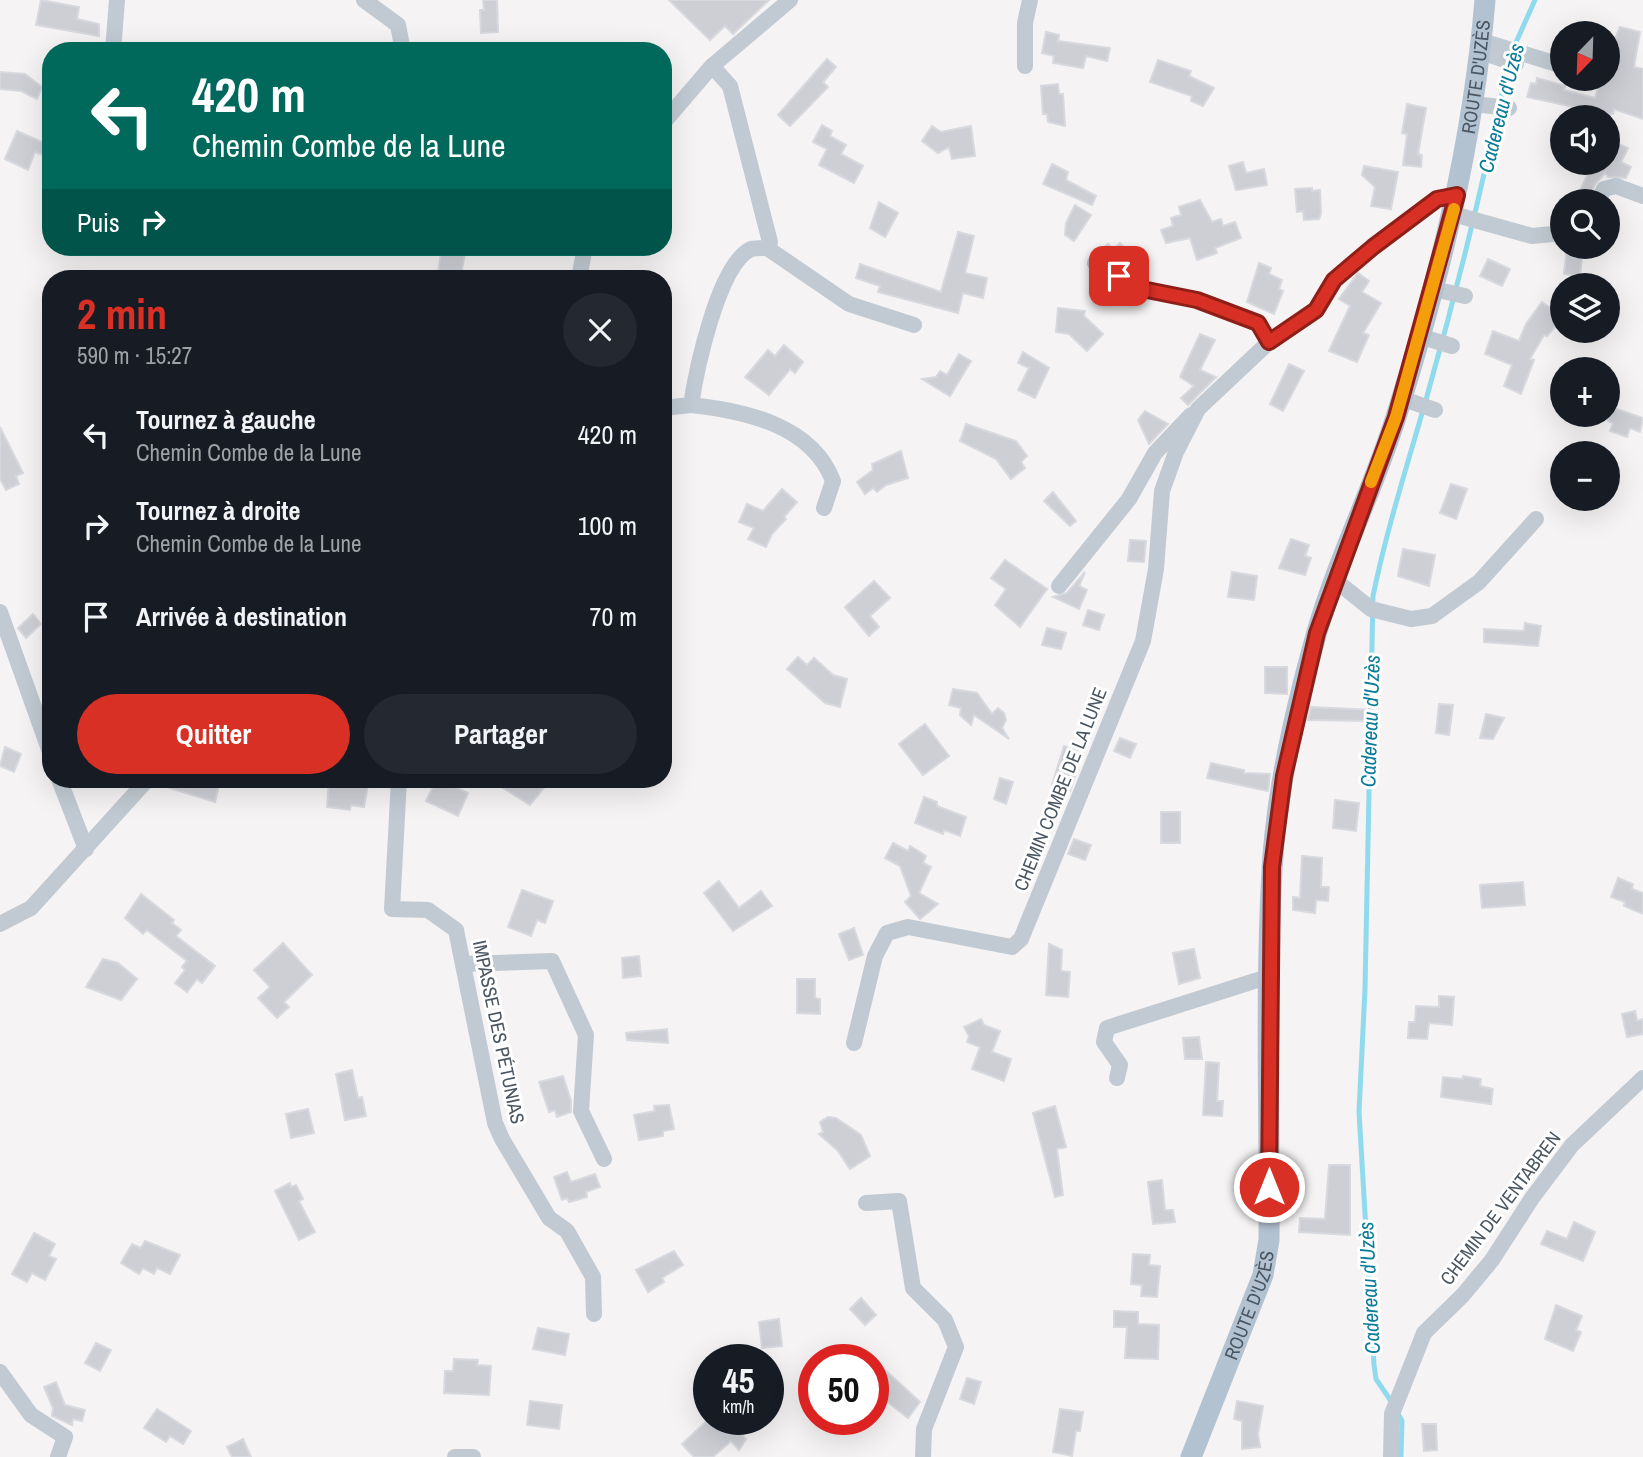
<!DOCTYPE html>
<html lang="fr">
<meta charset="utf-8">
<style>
:root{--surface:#171b24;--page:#242831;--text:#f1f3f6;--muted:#9ea1a6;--accent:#d93025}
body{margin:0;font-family:"Archivo Narrow",sans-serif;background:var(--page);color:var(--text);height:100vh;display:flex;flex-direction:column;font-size:26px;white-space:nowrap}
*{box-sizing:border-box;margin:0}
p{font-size:23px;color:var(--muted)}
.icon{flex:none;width:38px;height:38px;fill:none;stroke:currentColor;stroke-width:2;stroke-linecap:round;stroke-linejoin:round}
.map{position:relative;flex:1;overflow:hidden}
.details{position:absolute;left:42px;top:270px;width:630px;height:518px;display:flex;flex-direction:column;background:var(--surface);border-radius:28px;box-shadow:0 7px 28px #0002}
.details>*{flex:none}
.banner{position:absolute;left:42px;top:42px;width:630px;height:214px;border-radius:28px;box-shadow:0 7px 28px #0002;background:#00695c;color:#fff;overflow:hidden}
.needle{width:46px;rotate:203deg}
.controls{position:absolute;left:1550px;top:21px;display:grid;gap:14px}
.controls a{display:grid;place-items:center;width:70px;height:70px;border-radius:50%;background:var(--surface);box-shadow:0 7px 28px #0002;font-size:35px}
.speed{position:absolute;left:693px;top:1344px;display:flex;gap:14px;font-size:35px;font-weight:700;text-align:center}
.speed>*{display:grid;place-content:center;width:91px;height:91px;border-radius:50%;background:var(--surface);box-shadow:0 7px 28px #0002;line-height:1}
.speed small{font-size:18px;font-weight:400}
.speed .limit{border:10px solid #d22;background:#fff;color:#111}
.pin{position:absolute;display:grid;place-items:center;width:60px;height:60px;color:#fff;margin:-30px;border-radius:14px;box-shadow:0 4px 10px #0006}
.me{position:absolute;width:77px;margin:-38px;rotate:0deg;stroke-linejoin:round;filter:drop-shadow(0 0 5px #0008)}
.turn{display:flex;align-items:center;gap:24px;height:147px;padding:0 35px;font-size:32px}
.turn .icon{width:91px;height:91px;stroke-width:2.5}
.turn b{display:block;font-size:49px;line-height:60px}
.then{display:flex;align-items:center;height:66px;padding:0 35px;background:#0003;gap:14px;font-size:26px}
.round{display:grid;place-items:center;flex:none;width:74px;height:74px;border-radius:37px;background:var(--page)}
.overview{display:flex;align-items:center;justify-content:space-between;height:119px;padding:0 35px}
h1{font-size:42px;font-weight:800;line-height:52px;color:var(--accent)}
.button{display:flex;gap:14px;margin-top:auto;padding:14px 35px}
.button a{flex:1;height:80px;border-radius:42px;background:var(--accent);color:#fff;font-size:28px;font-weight:800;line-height:80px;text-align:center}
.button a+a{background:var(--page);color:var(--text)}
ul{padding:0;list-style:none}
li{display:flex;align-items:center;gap:21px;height:91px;padding:0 35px}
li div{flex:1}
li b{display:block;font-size:26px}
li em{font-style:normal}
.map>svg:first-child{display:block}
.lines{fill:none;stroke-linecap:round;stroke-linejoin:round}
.stream{stroke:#90daee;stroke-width:5}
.building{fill:#cdcfd5;stroke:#d7d9de;stroke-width:2}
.minor{stroke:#c1cad2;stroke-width:16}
.major{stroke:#b3c2d1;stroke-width:21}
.route-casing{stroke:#8d1f18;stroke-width:18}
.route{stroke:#d93025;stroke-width:12}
.slow{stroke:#f59e0b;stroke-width:12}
.labels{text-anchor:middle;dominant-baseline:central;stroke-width:6;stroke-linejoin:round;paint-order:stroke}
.street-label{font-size:19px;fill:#4a5661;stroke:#fff}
.water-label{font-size:21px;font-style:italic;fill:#0c7c9b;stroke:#fff}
</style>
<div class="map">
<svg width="1643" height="1457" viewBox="0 0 1643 1457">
<rect width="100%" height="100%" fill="#f5f3f3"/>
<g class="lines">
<!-- stream -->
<g class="stream">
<polyline points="1513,49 1535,0"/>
<path d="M1393,1404L1376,1379L1374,1365L1359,1112L1365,989L1373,596C1387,528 1408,463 1427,396C1458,287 1485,176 1508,65"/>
<polyline points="1397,1412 1402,1421 1401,1457"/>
</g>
</g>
<!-- building -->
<g class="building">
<polygon points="41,0 79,7 77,19 99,24 99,36 36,25"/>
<polygon points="483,0 497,0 498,32 481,33 480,10 484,10"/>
<polygon points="669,0 769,0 733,34 725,26 710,40"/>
<polygon points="1620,27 1640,32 1634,67 1643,69 1643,119 1614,109 1613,114 1602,113 1527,97 1531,83 1536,84 1537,78 1565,86 1564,90 1595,98 1601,79 1608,79 1608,56"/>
<polygon points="1046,32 1059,35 1058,41 1110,48 1107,61 1086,56 1083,68 1053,63 1054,56 1042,53"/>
<polygon points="827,59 836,67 823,82 828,87 790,126 778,115"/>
<polygon points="1158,60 1191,71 1189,76 1214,88 1203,106 1191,101 1192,96 1150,82"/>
<polygon points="0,72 25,74 42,87 37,99 21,91 0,89"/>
<polygon points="1058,84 1059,94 1063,94 1065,126 1048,122 1047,114 1043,114 1041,86"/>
<polygon points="1407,104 1426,108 1418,154 1422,155 1421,167 1403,165 1407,134 1402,133"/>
<polygon points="822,125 832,131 830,136 846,145 841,154 863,166 854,183 819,165 827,149 813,142"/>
<polygon points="932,126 941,132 971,126 975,156 952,159 949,147 938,153 922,141"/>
<polygon points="17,131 51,146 51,158 35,152 28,170 5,159"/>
<polygon points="1608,140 1628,148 1621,162 1631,167 1626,178 1608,177 1605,173 1595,184 1588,201 1575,201 1591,167 1583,163 1608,163"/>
<polygon points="1243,162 1246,173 1264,169 1267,185 1236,190 1229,166"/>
<polygon points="1052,164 1068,172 1066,180 1096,196 1092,205 1043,184"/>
<polygon points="1364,166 1398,172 1391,209 1371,206 1375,187 1362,175"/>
<polygon points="1312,188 1312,191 1320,190 1321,213 1319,219 1304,220 1303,211 1297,212 1295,189"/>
<polygon points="1200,200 1212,222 1221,219 1223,226 1235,222 1241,238 1215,248 1217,253 1197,260 1190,238 1166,243 1161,230 1173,226 1171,218 1181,215 1179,207"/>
<polygon points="879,202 898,213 885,237 870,228"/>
<polygon points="1075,205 1091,215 1074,241 1065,235 1066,223"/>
<polygon points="958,232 974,236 965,273 987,278 983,298 963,293 958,313 878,292 880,286 856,278 860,264 941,292"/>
<polygon points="1120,243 1141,267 1134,273 1098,253 1108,244 1113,250"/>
<polygon points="442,247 466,247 461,276 438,273"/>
<polygon points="1567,247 1583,247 1580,276 1564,274"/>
<polygon points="1488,259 1510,269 1502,286 1480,276"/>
<polygon points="1259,263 1271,268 1269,274 1282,280 1279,289 1283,291 1274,314 1247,302"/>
<polygon points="1358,273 1369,281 1362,292 1381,303 1363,333 1369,335 1357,362 1329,351 1350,306 1339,299"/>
<polygon points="1542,302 1563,317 1547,336 1544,335 1530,359 1534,360 1521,394 1504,386 1512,365 1485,354 1493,331 1519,341 1526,324"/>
<polygon points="1058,308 1085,311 1084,316 1103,334 1087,351 1069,334 1056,332"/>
<polygon points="1200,334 1215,340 1200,370 1216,377 1188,405 1181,398 1194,386 1180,377"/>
<polygon points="784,345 803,362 795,373 790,369 769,395 745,377 768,350 775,356"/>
<polygon points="1023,352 1049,368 1035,398 1018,390 1029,368 1018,363"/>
<polygon points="959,354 971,361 950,396 922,379 936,377 940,371 947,375"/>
<polygon points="1289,364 1304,371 1283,411 1270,404"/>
<polygon points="1608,406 1643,418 1640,432 1630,428 1627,437 1610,431 1613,423 1608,421"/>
<polygon points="1145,411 1168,424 1149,444 1138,420"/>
<polygon points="966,424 1016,441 1027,456 1021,462 1025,468 1011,479 996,459 960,441"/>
<polygon points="0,427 23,473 16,476 19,484 6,490 0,479"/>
<polygon points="901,451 908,478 886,485 877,492 873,488 865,494 857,482 873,470 872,464"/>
<polygon points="1451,484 1467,489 1456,519 1440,513"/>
<polygon points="782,489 797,502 784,517 786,519 772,534 766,547 748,539 754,528 739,522 747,504 763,511"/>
<polygon points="1053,492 1076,521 1070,526 1044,501"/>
<polygon points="1291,539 1309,545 1305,556 1311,558 1305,575 1279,568"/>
<polygon points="1130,540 1146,541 1144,562 1128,561"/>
<polygon points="1403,549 1435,555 1429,586 1398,576"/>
<polygon points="1005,560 1047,589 1020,627 995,605 1006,589 991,578"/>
<polygon points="1085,572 1079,586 1087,590 1079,609 1053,597 1067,593"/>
<polygon points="1232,572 1257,576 1254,600 1228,597"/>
<polygon points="874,581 890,598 870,616 879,627 869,636 845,607"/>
<polygon points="1088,610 1104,615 1099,630 1083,625"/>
<polygon points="33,614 41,624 26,638 18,628"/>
<polygon points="1525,623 1541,626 1538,646 1484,642 1484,629 1524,631"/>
<polygon points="1047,628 1066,633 1061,649 1042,645"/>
<polygon points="798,657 807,665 814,658 833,675 847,679 840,707 825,703 787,669"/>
<polygon points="1265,667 1287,667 1287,694 1265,693"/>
<polygon points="953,689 977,693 992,714 998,708 1004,713 1006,720 1002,728 1009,739 974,715 971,725 960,715 961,708 949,705"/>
<polygon points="1439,704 1453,705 1449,735 1436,733"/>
<polygon points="1311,707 1372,710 1371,721 1308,720"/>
<polygon points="1486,714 1504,718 1493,739 1480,738"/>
<polygon points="925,724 949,756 923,775 899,744"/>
<polygon points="1120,738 1136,744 1130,758 1114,751"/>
<polygon points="1064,746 1077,751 1072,766 1078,768 1070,791 1052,785"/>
<polygon points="5,747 21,754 14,772 0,766"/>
<polygon points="1211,763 1244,770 1244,773 1270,774 1268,791 1207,778"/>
<polygon points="1000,778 1013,782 1006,804 994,799"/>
<polygon points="158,779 220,781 215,802 157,784"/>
<polygon points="329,779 369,779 364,807 351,805 350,810 327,807"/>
<polygon points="437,779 468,793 458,816 426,801"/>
<polygon points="489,779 551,779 530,805"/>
<polygon points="924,797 937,802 937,806 966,817 960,836 944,830 943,834 915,823"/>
<polygon points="1335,800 1359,803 1356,831 1333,828"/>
<rect x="1161" y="812" width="19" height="31"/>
<polygon points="1074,839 1091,845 1085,860 1068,854"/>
<polygon points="893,843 908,851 910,846 926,856 923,863 931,867 919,893 938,904 920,919 905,902 911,896 900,866 885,858"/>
<polygon points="1302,856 1322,858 1321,887 1329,887 1328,901 1316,900 1315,913 1293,910 1293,897 1300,898"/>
<polygon points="1618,878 1633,884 1632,889 1643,893 1643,914 1624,906 1625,902 1611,897"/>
<polygon points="719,881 739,908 761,891 772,906 733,931 704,893"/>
<polygon points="1523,882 1525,905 1482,908 1480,885"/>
<polygon points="522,890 553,901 545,923 537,920 531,936 508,927"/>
<polygon points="141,894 174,920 172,923 181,930 176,936 215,966 202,983 197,979 187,992 175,983 185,970 182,967 187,961 147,930 143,934 125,918"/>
<polygon points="854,928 863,955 849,960 839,934"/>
<polygon points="283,943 312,975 284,1002 289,1007 277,1018 258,998 270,987 254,970"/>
<polygon points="1049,944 1062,950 1061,971 1070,972 1068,997 1046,995"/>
<polygon points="1194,949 1200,978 1179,984 1173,953"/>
<polygon points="639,956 641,976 623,978 622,958"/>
<polygon points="103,959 118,963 137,979 121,1000 86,987"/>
<polygon points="797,979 815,979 815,998 820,999 820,1014 797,1013"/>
<polygon points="1439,996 1454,997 1452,1025 1429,1023 1427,1039 1408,1038 1409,1022 1415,1022 1416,1006 1439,1007"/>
<polygon points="1635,1011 1637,1021 1643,1019 1643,1034 1627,1037 1622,1014"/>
<polygon points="981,1019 984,1025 1000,1031 992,1052 1011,1059 1004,1081 972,1069 980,1047 967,1042 969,1036 964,1027"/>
<polygon points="667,1029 668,1043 627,1040 626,1033"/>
<polygon points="1199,1037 1202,1059 1185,1059 1183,1038"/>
<polygon points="1206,1062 1219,1063 1217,1101 1223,1101 1222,1116 1203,1115"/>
<polygon points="352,1070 358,1098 362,1097 366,1116 345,1120 336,1074"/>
<polygon points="563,1076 571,1101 571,1112 557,1117 555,1110 549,1112 539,1082"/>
<polygon points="1463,1076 1481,1079 1480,1086 1493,1089 1491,1104 1441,1097 1443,1077 1463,1079"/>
<polygon points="669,1105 674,1129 663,1131 663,1136 639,1140 634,1115 655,1111 654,1106"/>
<polygon points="1055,1106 1066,1147 1057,1149 1063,1195 1055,1197 1033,1113"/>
<polygon points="308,1109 314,1133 291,1138 286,1114"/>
<polygon points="828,1117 836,1118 861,1135 870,1156 850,1169 838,1151 819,1134 823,1132 820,1122"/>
<polygon points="1329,1165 1350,1165 1350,1235 1299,1232 1300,1218 1325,1219"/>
<polygon points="567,1172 571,1182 595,1174 600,1187 586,1192 587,1197 569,1202 567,1198 562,1200 554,1177"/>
<polygon points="1162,1180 1165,1210 1173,1210 1175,1222 1153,1224 1148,1182"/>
<polygon points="290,1183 291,1187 296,1185 303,1199 299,1201 315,1232 299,1240 275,1191"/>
<polygon points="1574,1222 1595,1232 1583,1261 1541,1244 1547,1231 1567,1239"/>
<polygon points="34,1233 55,1244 49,1256 56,1259 45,1280 32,1273 27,1282 12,1274"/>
<polygon points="145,1241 180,1255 170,1274 157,1268 154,1274 143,1268 139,1274 121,1263 132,1244 141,1248"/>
<polygon points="674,1251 683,1265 662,1278 664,1282 648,1292 636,1270"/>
<polygon points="1133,1254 1150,1255 1149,1265 1160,1266 1157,1297 1141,1296 1142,1285 1131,1284"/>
<polygon points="861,1298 876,1315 865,1325 850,1309"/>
<polygon points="1556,1305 1582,1316 1576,1330 1581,1332 1573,1351 1545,1339"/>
<polygon points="1114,1311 1138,1312 1138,1324 1159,1325 1158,1359 1125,1358 1127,1327 1114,1327"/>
<polygon points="779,1319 782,1346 762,1348 759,1322"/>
<polygon points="538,1328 569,1334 565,1355 533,1349"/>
<polygon points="96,1343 111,1350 100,1371 85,1363"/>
<polygon points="454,1359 478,1360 477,1365 491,1366 489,1395 444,1393 445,1371 453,1371"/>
<polygon points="873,1359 920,1402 908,1418 885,1400 879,1393 881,1390 873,1384"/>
<polygon points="967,1378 981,1382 974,1404 960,1399"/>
<polygon points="56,1382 65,1405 85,1410 82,1421 73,1419 72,1425 52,1416 53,1408 44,1387"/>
<polygon points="530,1401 562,1405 559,1429 527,1425"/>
<polygon points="1237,1401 1263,1406 1258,1434 1260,1447 1242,1449 1242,1421 1234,1419"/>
<polygon points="157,1409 191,1431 183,1444 170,1436 166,1442 144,1428"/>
<polygon points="1060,1409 1083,1412 1080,1431 1076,1431 1072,1456 1053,1452"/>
<polygon points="709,1419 728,1419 746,1439 739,1450 731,1441 713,1457 694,1457 682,1444"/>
<polygon points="1422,1424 1436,1424 1437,1450 1424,1451"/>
<polygon points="243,1439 251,1457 232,1457 227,1447"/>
</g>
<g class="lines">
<!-- minor -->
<g class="minor">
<polyline points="364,0 398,25 403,51"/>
<polyline points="1482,41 1563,66"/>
<polyline points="113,51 117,0"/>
<polyline points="1481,52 1516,64"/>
<path d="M712,66L730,86L770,242L767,248C762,248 755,248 751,249C718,264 696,372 691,405C745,411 812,425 833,481L824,508"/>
<polyline points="1025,66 1025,23 1030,0"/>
<polyline points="1474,104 1509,108"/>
<polyline points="663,123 712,66 790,0"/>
<polyline points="1598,201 1604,189 1616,186 1643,196"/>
<polyline points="1453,214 1532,236 1563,233"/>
<polyline points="767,248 849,304 914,325"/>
<polyline points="1095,263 1142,289 1197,300 1258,323 1269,342"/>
<polyline points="579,278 585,247"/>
<polyline points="1433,289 1465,296"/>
<polyline points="1419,336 1452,346"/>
<polyline points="1401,398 1435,410"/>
<polyline points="663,408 691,405"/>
<polyline points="1335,580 1371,609 1411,619 1432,616 1479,582 1536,519"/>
<polyline points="1059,586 1129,499 1155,453 1191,415"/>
<polyline points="0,612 51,755"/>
<polyline points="59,779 86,849"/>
<polyline points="399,779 392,909 428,910 456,930 495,1123 502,1139 549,1218 567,1231 593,1277 594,1314"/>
<polyline points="0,924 31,908 148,779"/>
<polyline points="463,964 552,961 586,1035 581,1111 604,1159"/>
<polyline points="854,1043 875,956 887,933 908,927 1012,947 1021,939 1143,641 1156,569 1162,491 1176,452 1198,409 1269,342 1316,310 1334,280 1373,247 1437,199 1457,195"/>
<polyline points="1117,1078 1120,1065 1104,1042 1107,1028 1270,976"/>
<polyline points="866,1203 899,1201 913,1288 945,1320 956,1347 924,1429 923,1457"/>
<polyline points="0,1372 31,1415 65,1437 58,1457"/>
<polyline points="455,1457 473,1457"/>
<polyline points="1391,1457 1392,1414 1424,1333 1463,1295 1492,1260 1532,1198 1572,1145 1643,1078"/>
</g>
<!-- major -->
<path class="major" id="s1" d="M1191,1457L1263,1275L1269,1240C1270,1117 1265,993 1272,870C1276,793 1296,706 1317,632C1338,559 1373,490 1396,417C1439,280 1473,143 1485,0"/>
</g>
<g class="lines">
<defs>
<polyline id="route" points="1119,276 1142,289 1197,300 1258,323 1269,342 1316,310 1334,280 1373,247 1437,199 1457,195 1396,417 1317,633 1284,776 1272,867 1269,1187"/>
</defs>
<!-- route casing -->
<use href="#route" class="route-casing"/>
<!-- route -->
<use href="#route" class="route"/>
<!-- slow -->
<polyline class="slow" points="1371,482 1396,417 1454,209"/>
</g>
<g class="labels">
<!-- street labels -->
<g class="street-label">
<text stroke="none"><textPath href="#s1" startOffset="1423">ROUTE D'UZÈS</textPath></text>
<text transform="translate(1060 789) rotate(-68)">CHEMIN COMBE DE LA LUNE</text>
<text transform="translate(499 1032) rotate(78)">IMPASSE DES PÉTUNIAS</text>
<text transform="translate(1500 1208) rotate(-53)">CHEMIN DE VENTABREN</text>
<text stroke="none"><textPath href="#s1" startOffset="163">ROUTE D'UZÈS</textPath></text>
</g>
<!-- water labels -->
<g class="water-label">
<text transform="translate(1501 108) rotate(-76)">Cadereau d'Uzès</text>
<text transform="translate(1370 721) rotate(-88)">Cadereau d'Uzès</text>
<text transform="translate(1369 1288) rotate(-93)">Cadereau d'Uzès</text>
</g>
</g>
</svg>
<div class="controls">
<a><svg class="needle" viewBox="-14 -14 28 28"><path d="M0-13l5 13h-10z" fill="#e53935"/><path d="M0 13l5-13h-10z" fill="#9ea1a6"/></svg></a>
<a><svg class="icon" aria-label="sound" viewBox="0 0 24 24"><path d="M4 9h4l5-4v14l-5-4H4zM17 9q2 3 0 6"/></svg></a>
<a><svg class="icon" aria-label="search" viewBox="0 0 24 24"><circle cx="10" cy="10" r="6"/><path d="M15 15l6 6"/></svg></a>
<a><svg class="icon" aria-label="layers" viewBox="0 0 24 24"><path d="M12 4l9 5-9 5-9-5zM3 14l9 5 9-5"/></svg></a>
<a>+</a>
<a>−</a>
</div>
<div class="speed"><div>45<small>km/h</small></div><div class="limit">50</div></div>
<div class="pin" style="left:1119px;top:276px;background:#d93025"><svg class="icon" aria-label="arrive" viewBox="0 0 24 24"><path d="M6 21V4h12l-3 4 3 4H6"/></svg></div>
<svg class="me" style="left:1269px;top:1187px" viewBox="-20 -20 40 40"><circle r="17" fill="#d93025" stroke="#fff" stroke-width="3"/><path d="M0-11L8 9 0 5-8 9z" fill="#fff"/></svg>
<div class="banner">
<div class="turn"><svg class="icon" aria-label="left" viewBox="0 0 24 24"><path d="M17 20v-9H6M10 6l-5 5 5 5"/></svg><div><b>420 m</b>Chemin Combe de la Lune</div></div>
<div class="then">Puis<svg class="icon" aria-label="right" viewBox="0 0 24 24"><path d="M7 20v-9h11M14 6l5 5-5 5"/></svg></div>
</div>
<section class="details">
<div class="overview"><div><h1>2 min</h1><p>590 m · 15:27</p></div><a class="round"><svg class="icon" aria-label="close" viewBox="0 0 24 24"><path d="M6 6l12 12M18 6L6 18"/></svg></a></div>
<ul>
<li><svg class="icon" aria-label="left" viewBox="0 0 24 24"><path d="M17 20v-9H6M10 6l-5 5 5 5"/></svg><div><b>Tournez à gauche</b><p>Chemin Combe de la Lune</p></div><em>420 m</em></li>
<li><svg class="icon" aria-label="right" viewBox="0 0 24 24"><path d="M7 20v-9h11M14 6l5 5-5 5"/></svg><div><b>Tournez à droite</b><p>Chemin Combe de la Lune</p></div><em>100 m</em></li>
<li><svg class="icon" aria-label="arrive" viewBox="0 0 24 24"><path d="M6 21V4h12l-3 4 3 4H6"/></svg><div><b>Arrivée à destination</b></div><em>70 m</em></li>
</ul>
<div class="button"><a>Quitter</a><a>Partager</a></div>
</section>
</div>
